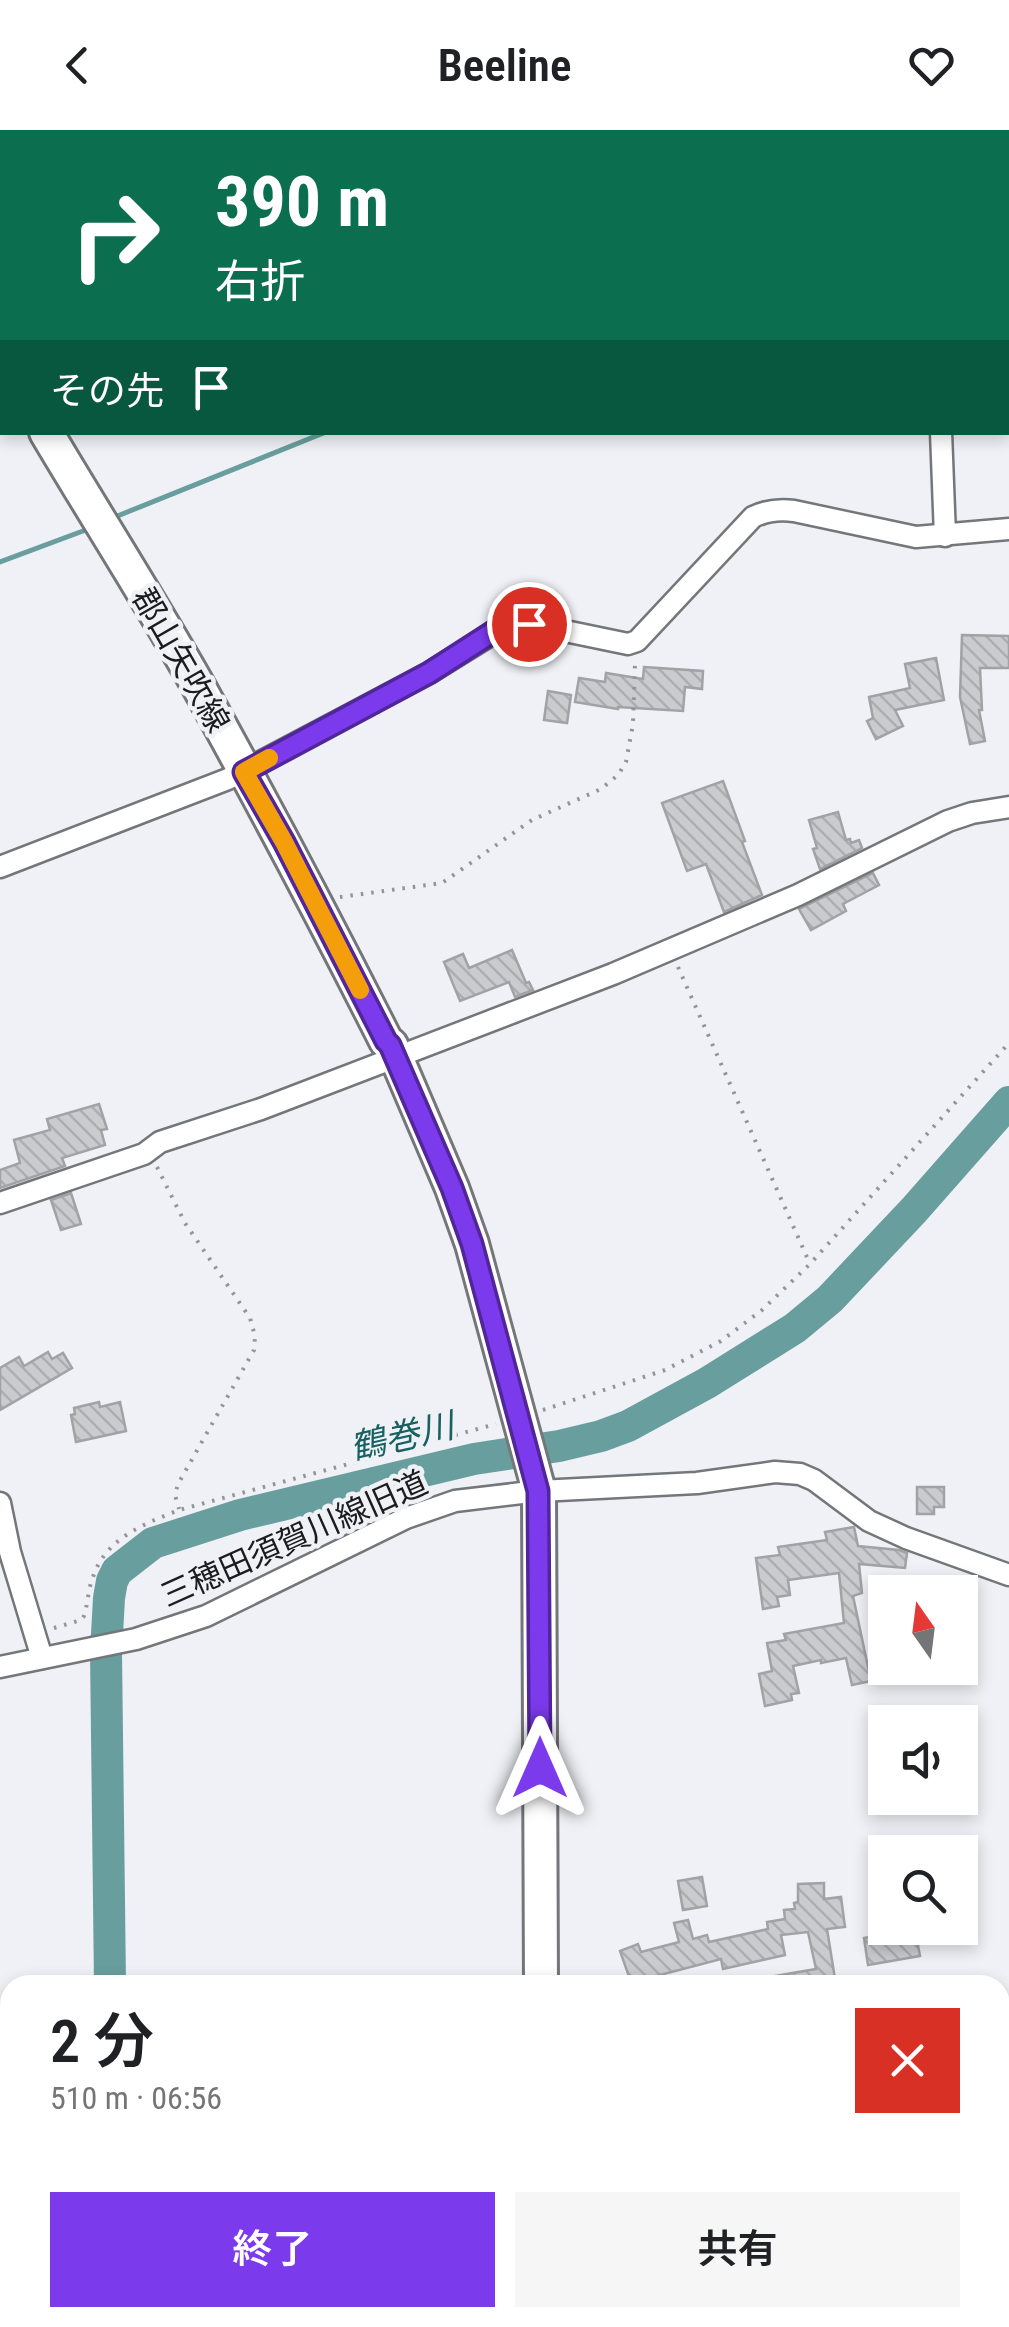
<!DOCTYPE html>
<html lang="ja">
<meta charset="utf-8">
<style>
:root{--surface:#fff;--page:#f6f6f6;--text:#202124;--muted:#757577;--accent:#7c3aed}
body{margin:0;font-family:"Roboto Condensed","Noto Sans JP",sans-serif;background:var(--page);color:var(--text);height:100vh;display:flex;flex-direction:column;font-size:38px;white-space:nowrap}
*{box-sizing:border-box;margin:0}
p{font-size:32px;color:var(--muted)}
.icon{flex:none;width:55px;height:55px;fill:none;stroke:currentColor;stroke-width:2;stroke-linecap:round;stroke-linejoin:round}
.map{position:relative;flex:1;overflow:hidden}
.side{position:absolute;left:0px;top:1845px;width:1010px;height:352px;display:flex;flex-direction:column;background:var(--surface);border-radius:30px 30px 0 0;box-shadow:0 5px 15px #0003}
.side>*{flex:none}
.banner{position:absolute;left:0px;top:0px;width:1010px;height:305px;box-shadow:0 5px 15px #0003;background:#0b6e4f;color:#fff;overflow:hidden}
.needle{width:65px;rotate:346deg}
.buttons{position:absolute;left:868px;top:1445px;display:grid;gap:20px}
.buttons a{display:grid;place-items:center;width:110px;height:110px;border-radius:0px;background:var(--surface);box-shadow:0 5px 15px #0003;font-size:50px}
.pin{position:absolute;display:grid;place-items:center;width:85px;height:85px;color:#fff;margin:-42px;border:5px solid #fff;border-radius:50%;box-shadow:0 2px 10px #0007}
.me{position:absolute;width:110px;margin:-55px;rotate:0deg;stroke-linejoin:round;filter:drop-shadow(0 0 8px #0008)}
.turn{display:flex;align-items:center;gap:35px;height:210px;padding:0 50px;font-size:45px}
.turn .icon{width:130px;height:130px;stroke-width:2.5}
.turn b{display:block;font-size:70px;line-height:85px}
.then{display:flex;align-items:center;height:95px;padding:0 50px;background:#0003;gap:20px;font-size:38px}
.round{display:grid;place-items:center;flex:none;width:105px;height:105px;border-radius:0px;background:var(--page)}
.summary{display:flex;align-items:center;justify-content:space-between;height:170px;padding:0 50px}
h1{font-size:60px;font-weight:600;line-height:75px}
.primary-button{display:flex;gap:20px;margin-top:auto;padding:20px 50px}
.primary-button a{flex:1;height:115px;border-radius:0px;background:var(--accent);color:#fff;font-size:40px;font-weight:600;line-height:115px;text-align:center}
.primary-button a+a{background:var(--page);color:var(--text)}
header{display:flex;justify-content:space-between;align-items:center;height:130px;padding:0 50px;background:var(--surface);font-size:45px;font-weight:600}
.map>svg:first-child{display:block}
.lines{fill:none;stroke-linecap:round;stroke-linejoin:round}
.stream{stroke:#699e9e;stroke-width:5}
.river{stroke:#699e9e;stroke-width:32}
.building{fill:url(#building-back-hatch);stroke:#a0a2a6;stroke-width:2.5}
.street-casing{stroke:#74767a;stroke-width:25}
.secondary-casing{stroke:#74767a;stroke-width:35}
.primary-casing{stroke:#74767a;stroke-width:38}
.path{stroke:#939498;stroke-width:4;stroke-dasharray:2.5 8;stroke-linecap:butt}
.street{stroke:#fff;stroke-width:20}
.secondary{stroke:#fff;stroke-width:30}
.primary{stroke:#fff;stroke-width:32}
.route-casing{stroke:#51269a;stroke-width:25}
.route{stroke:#7c3aed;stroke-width:18}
.slow{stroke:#f59e0b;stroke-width:18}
.labels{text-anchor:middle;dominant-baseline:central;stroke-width:9;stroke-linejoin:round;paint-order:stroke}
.street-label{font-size:32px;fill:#1b1c1d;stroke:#eff1f6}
.water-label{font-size:35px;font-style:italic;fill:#186161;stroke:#eff1f6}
</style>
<header><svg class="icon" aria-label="back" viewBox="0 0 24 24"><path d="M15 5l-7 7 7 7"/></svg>Beeline<svg class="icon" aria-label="heart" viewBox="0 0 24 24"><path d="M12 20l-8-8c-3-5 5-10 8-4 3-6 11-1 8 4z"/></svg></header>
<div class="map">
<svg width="1009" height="2197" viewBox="0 0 1009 2197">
<defs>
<pattern id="building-back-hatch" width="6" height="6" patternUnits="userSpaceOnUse" patternTransform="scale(2.5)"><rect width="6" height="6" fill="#c9cbcf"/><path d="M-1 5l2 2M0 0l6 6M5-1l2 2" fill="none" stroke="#acaeb1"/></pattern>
</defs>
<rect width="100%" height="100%" fill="#eff1f6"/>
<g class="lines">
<!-- stream -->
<g class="stream">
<polyline points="1008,278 1009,278"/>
<polyline points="110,389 326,302"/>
<polyline points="0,432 91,398"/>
</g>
<!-- river -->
<g class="river">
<polyline points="110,1855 106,1522 109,1468 112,1451 117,1441 153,1413 240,1385 474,1329 559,1316 601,1306 628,1296 707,1253 795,1198 830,1169 914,1080 1009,972"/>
<polyline points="92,2197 96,2188"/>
</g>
</g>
<!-- building -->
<g class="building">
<polygon points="962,505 1009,506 1009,538 980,538 982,580 979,580 985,611 970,614 960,567"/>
<polygon points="936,528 944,570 895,580 903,596 876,609 867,591 873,588 869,567 910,558 905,534"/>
<polygon points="644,537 703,541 702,559 685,557 683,581 618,577 618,579 575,572 579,548 605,552 606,543 643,549"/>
<polygon points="548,561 571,565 567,593 544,590"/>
<polygon points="723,651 745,711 742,712 762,765 724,782 706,734 687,741 662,673"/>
<polygon points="838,682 846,710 850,709 851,713 859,710 862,718 820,739 813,719 817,718 809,690"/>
<polygon points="873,743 879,755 843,774 846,781 811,800 799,779"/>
<polygon points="512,820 526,853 529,852 533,860 515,867 509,852 460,871 444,832 463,824 469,838"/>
<polygon points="99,974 107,999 101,1000 105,1015 62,1028 65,1036 0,1058 0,1040 20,1033 14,1010 50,1000 47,989"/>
<polygon points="71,1063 81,1094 61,1100 51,1070"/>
<polygon points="48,1222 52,1229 63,1223 72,1238 0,1280 0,1238 19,1227 24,1236"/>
<polygon points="99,1272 100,1277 120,1272 126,1301 76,1312 71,1285 75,1284 74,1278"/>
<polygon points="917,1357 944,1357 944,1377 934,1377 934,1384 917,1384"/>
<polygon points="854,1397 858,1416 899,1420 907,1423 905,1438 859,1434 862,1463 853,1466 871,1551 852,1555 846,1528 821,1533 821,1530 793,1536 799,1563 791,1564 792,1570 765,1576 759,1544 772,1541 767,1513 786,1510 784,1504 844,1493 839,1443 788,1450 790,1465 777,1467 779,1476 763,1479 756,1428 780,1425 778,1417 827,1410 825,1402"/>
<polygon points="702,1747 707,1776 683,1780 678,1751"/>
<polygon points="824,1753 824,1769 841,1767 845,1797 827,1799 836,1855 770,1855 769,1847 816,1839 808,1802 781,1805 785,1825 723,1839 721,1829 656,1846 660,1855 632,1855 620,1821 638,1814 641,1822 679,1812 674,1793 688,1790 693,1809 707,1805 709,1812 768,1799 767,1792 785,1789 784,1780 795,1779 794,1773 798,1772 798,1754"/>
<polygon points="915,1799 920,1826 868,1835 864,1808"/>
</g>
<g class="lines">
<defs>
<g id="street">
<polyline points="932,0 932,2"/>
<polyline points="796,2 856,0"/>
<polyline points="0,123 2,122"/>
<polyline points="941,302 945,406"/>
<path d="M0,737L228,649L429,543L507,495H536L628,514L637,511L753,387C767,380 779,379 794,381L916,407L1009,399"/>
<polyline points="0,1073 144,1024 160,1012 261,979 613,844 798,765 948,691 972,683 1009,677"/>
<polyline points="0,1373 10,1422 42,1528"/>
<polyline points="0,1537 136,1509 206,1486 406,1388 455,1371 539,1361 697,1353 775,1342 800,1344 814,1350 869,1391 906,1408 1009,1445"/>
<polyline points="268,2197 269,2188"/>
</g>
<g id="secondary">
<polyline points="1000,1888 1009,1885"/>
<polyline points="0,2120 10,2118"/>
</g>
<g id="primary">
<polyline points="0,225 2,229"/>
<path d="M46,302C97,388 151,472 200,559C264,675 326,792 386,911L391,915L452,1058L472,1114L539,1361L541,1855"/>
<polyline points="615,2188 618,2197"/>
</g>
</defs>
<!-- street casing -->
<use href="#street" class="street-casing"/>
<!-- secondary casing -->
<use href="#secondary" class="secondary-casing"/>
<!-- primary casing -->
<use href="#primary" class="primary-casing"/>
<!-- path -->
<g class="path">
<polyline points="340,767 442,753 532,690 601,659 618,645 626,632 633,594 635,533"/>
<polyline points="678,837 810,1134"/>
<polyline points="157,1037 185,1093 250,1188 255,1206 254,1220 178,1354 175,1365 179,1379"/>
<polyline points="543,1280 665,1240 721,1211 762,1180 810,1134 1009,913"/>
<path d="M54,1498L81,1490L84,1486C88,1474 88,1459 93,1447C106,1408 144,1394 179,1380L496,1294"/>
<polyline points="981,2197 1009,2190"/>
</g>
<!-- street -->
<use href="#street" class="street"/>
<!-- secondary -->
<use href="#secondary" class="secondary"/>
<!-- primary -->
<use href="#primary" class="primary"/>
</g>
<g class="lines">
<defs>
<polyline id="route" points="529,494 507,495 499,498 429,543 244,642 284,712 386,911 390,915 452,1058 472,1114 538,1361 540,1638"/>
</defs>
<!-- route casing -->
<use href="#route" class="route-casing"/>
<!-- route -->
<use href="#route" class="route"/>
<!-- slow -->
<polyline class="slow" points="269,628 244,642 284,712 360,860"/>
</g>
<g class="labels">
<!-- street labels -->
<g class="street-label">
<text transform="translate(181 530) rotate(60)">郡山矢吹線</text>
<text transform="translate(294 1409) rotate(-24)">三穂田須賀川線旧道</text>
</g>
<!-- water labels -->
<g class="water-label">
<text transform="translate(402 1307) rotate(-13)">鶴巻川</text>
</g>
</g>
</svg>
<div class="buttons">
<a><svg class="needle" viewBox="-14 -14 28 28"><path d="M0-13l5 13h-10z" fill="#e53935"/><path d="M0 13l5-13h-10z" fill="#757577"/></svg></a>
<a><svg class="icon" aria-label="sound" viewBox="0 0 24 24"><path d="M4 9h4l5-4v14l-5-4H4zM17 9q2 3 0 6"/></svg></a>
<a><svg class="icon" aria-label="search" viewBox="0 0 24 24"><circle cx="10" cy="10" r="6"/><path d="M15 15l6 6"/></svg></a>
</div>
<div class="pin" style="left:529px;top:494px;background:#d93025"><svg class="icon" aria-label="arrive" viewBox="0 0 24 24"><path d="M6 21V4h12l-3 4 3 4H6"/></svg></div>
<svg class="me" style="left:540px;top:1638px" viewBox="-20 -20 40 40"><path d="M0-17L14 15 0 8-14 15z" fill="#7c3aed" stroke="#fff" stroke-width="4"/></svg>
<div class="banner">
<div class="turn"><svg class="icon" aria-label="right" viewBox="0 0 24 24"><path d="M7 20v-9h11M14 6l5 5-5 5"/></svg><div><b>390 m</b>右折</div></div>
<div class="then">その先<svg class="icon" aria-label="arrive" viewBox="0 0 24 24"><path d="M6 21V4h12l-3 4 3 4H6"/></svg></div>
</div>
<section class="side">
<div class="summary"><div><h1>2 分</h1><p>510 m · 06:56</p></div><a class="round" style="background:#d93025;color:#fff"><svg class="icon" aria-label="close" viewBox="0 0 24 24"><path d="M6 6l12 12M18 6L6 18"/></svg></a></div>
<div class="primary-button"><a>終了</a><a>共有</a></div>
</section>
</div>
